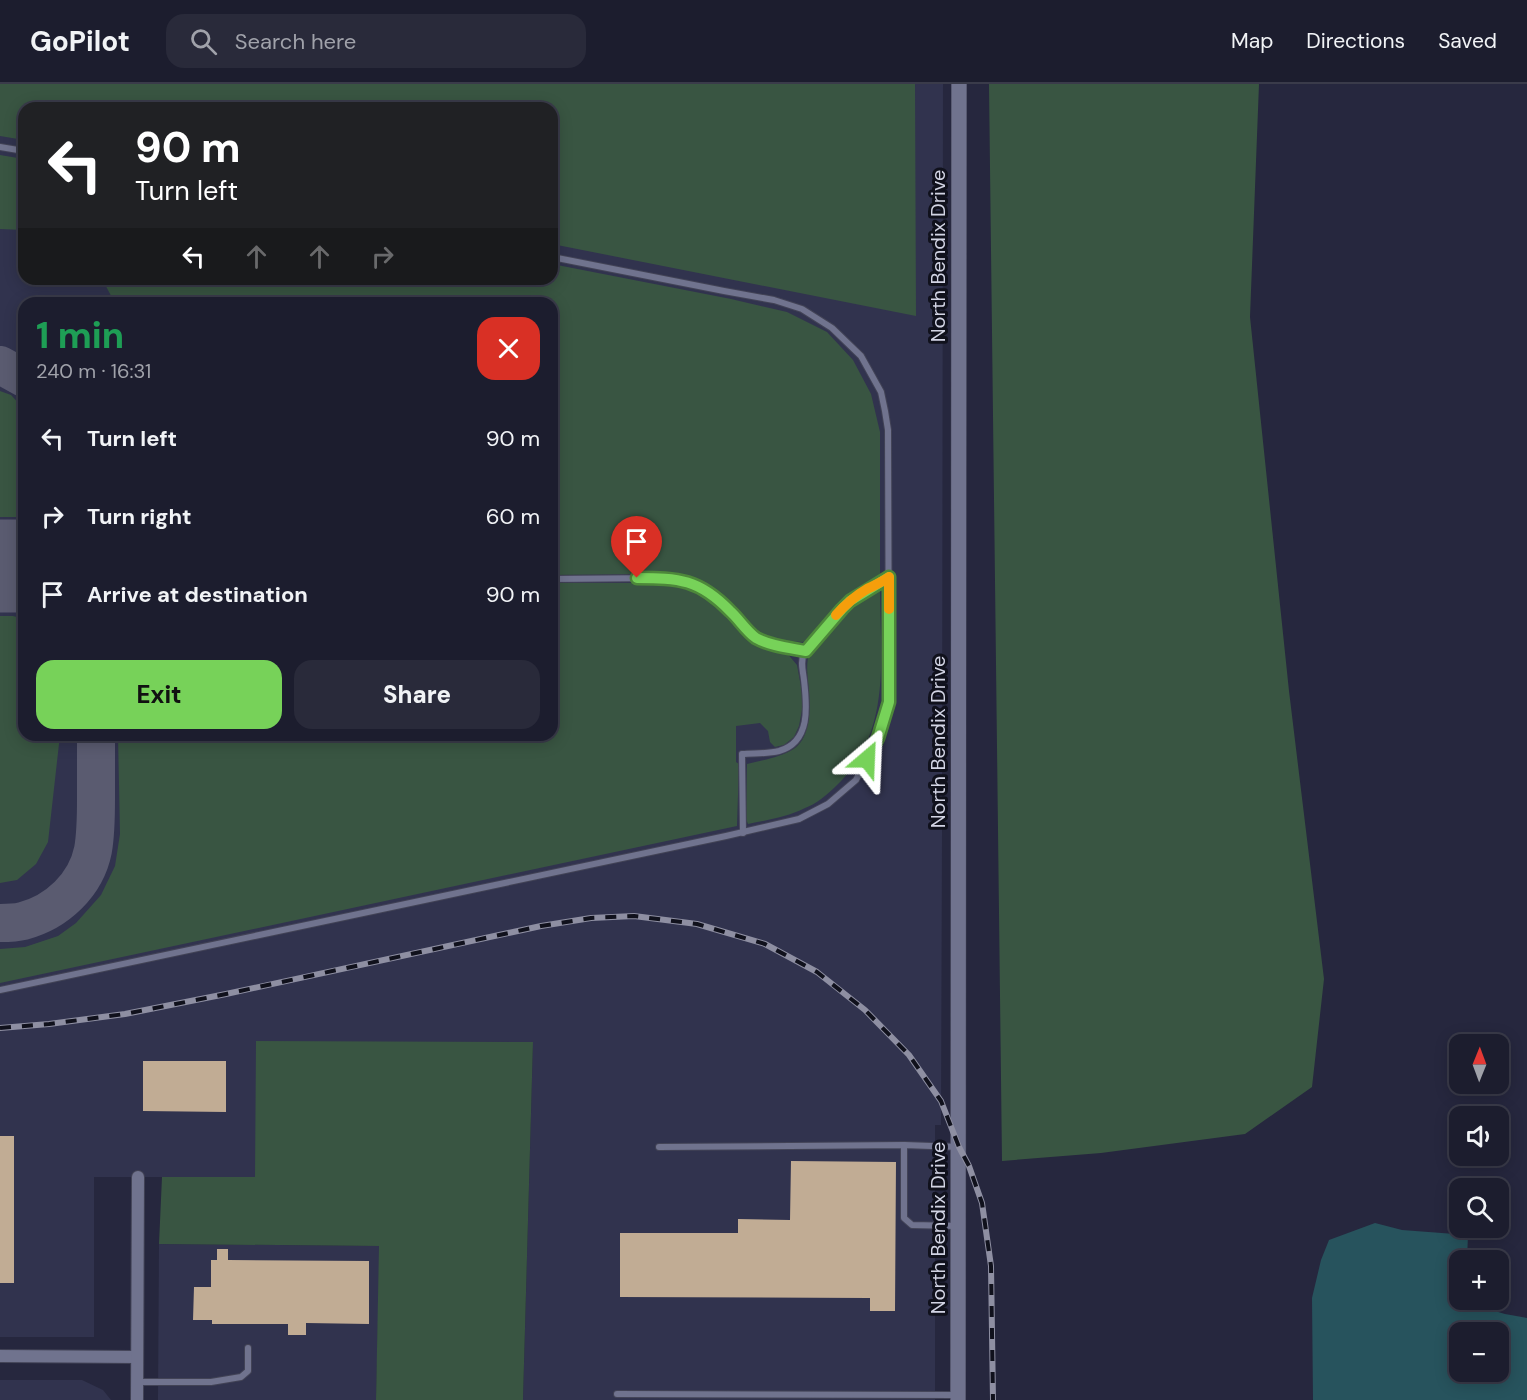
<!DOCTYPE html>
<meta charset="utf-8">
<style>
:root{--surface:#1c1d2e;--page:#292a3a;--text:#f1f3f6;--muted:#a0a2aa;--line:#3a3b4a;--accent:#77d259}
body{margin:0;font-family:"DM Sans",sans-serif;background:var(--page);color:var(--text);height:100vh;display:flex;flex-direction:column;font-size:22px;white-space:nowrap}
*{box-sizing:border-box;margin:0}
p{font-size:20px;color:var(--muted)}
.icon{flex:none;width:33px;height:33px;fill:none;stroke:currentColor;stroke-width:2;stroke-linecap:round;stroke-linejoin:round}
.map{position:relative;flex:1;overflow:hidden}
.details{position:absolute;left:18px;top:213px;width:540px;height:444px;display:flex;flex-direction:column;background:var(--surface);border-radius:18px;box-shadow:0 3px 15px #0003,0 0 0 2px var(--line)}
.details>*{flex:none}
.top-card{position:absolute;left:18px;top:18px;width:540px;height:183px;border-radius:18px;box-shadow:0 3px 15px #0003,0 0 0 2px var(--line);background:#202124;color:#fff;overflow:hidden}
.needle{width:39px;rotate:1deg}
.controls{position:absolute;left:1449px;top:950px;display:grid;gap:12px}
.controls a{display:grid;place-items:center;width:60px;height:60px;border-radius:12px;background:var(--surface);box-shadow:0 3px 15px #0003,0 0 0 2px var(--line);font-size:30px}
.pin{position:absolute;display:grid;place-items:center;width:51px;height:51px;color:#fff;margin:-62px -26px;border-radius:50% 50% 50% 0;rotate:-45deg;box-shadow:0 0 6px #0007}
.pin .icon{rotate:45deg}
.me{position:absolute;width:66px;margin:-33px;rotate:26deg;stroke-linejoin:round;filter:drop-shadow(0 0 4px #0008)}
.turn{display:flex;align-items:center;gap:21px;height:126px;padding:0 18px;font-size:27px}
.turn .icon{width:78px;height:78px;stroke-width:2.5}
.turn b{display:block;font-size:42px;line-height:51px}
.lanes{display:flex;align-items:center;height:57px;padding:0 18px;background:#0003;justify-content:center;gap:30px;direction:ltr}
.lanes .off{opacity:.35}
.round{display:grid;place-items:center;flex:none;width:63px;height:63px;border-radius:18px;background:var(--page)}
.headline{display:flex;align-items:center;justify-content:space-between;height:102px;padding:0 18px}
h1{font-size:36px;font-weight:800;line-height:45px;color:#1e9e55}
.primary-button{display:flex;gap:12px;margin-top:auto;padding:12px 18px}
.primary-button a{flex:1;height:69px;border-radius:18px;background:var(--accent);color:#111;font-size:24px;font-weight:800;line-height:69px;text-align:center}
.primary-button a+a{background:var(--page);color:var(--text)}
ul{padding:0;list-style:none}
li{display:flex;align-items:center;gap:18px;height:78px;padding:0 18px}
li div{flex:1}
li b{display:block;font-size:22px}
li em{font-style:normal}
header{display:flex;align-items:center;gap:36px;box-sizing:border-box;height:84px;padding:0 30px;background:var(--surface);border-bottom:2px solid var(--line)}
header strong{font-size:28px}
nav{display:flex;gap:33px;margin-inline-start:auto;font-size:21px}
.search{width:420px;height:54px;background:var(--page);display:flex;align-items:center;gap:15px;box-sizing:border-box;padding:0 21px;border-radius:18px;color:var(--muted);font-size:22px}
.map>svg:first-child{display:block}
.built{fill:#31334e;fill-rule:evenodd}
.green{fill:#395542}
.water{fill:#27535d;fill-rule:evenodd}
.lines{fill:none;stroke-linecap:round;stroke-linejoin:round}
.taxiway{stroke:#5a5b70;stroke-width:38}
.runway{stroke:#5a5b70;stroke-width:93}
.building{fill:#c1ac94}
.service-casing{stroke:#424356;stroke-width:8}
.minor-casing{stroke:#424356;stroke-width:14}
.tertiary-casing{stroke:#424356;stroke-width:16}
.service{stroke:#70738e;stroke-width:6}
.minor{stroke:#70738e;stroke-width:12}
.tertiary{stroke:#70738e;stroke-width:15}
.rail-casing{stroke:#8e8fa2;stroke-width:6}
.rail{stroke:#10111c;stroke-width:4;stroke-dasharray:11;stroke-linecap:butt}
.route-casing{stroke:#4d883a;stroke-width:15}
.route{stroke:#77d259;stroke-width:10}
.slow{stroke:#f59e0b;stroke-width:10}
.labels{text-anchor:middle;dominant-baseline:central;stroke-width:6;stroke-linejoin:round;paint-order:stroke}
.street-label{font-size:20px;fill:#d2d4e4;stroke:#10111c}
</style>
<header>
<strong>GoPilot</strong>
<div class="search"><svg class="icon" aria-label="search" viewBox="0 0 24 24"><circle cx="10" cy="10" r="6"/><path d="M15 15l6 6"/></svg>Search here</div>
<nav><a>Map</a><a>Directions</a><a>Saved</a></nav>
</header>
<div class="map">
<svg width="1527" height="1316" viewBox="0 0 1527 1316">
<rect width="100%" height="100%" fill="#26273e"/>
<!-- built -->
<g class="built">
<path d="M0,0H943L942,751L941,1041H935V1316H523L533,958L255,1093H94V1253H0ZM24,24H552V195H24ZM24,219H552V651H24Z"/>
<polygon points="159,1160 380,1162 376,1316 158,1316"/>
<polygon points="0,1296 82,1296 103,1306 111,1316 0,1316"/>
</g>
<!-- green -->
<g class="green">
<polygon points="0,0 915,0 916,232 552,160 552,24 24,24 24,56 0,52"/>
<polygon points="989,0 1259,0 1250,233 1289,607 1324,895 1312,1003 1245,1050 1101,1069 1002,1077"/>
<polygon points="0,71 24,75 24,146 0,145"/>
<polygon points="552,180 731,215 787,228 827,248 853,276 871,310 880,348 880,493 853,509 836,524 812,553 803,558 786,557 764,553 708,502 695,494 676,490 552,491 552,219 115,219 102,195 552,195"/>
<polygon points="0,307 11,311 24,325 24,433 0,433"/>
<polygon points="552,499 662,499 685,501 703,509 719,521 741,546 758,560 786,568 797,581 802,608 802,626 799,642 794,653 784,661 775,663 770,658 768,647 760,639 736,642 736,678 739,680 737,742 0,899 0,865 25,863 58,852 76,839 101,811 115,782 120,750 118,651 552,651"/>
<path d="M880,504C880,575 893,649 835,703C827,711 816,720 805,724C787,733 768,736 748,740L746,735L747,680C763,676 782,673 795,664C811,652 810,624 809,607C808,597 806,584 808,574C811,562 842,529 852,520C861,514 870,509 880,504Z"/>
<polygon points="0,532 13,532 24,535 24,651 60,651 48,758 36,780 17,796 0,799"/>
<polygon points="256,957 533,958 523,1316 376,1316 379,1162 159,1160 162,1093 255,1093"/>
</g>
<!-- water -->
<path class="water" d="M1375,1139L1402,1146L1468,1151L1467,1176H1460L1459,1187L1456,1191L1452,1204L1460,1215L1464,1218L1505,1230L1527,1234V1316H1313L1312,1214L1321,1176L1329,1156ZM1460,1248H1498V1287H1460Z"/>
<g class="lines">
<!-- taxiway -->
<g class="taxiway">
<polyline points="0,281 24,294"/>
<path d="M0,839C7,839 15,839 23,837C57,828 86,801 93,766C96,749 96,732 96,715C96,694 96,672 96,651"/>
</g>
<!-- runway -->
<polyline class="runway" points="0,482 24,482"/>
</g>
<!-- building -->
<g class="building">
<polygon points="143,977 226,977 226,1028 143,1027"/>
<rect x="0" y="1052" width="14" height="147"/>
<polygon points="791,1077 896,1078 895,1227 870,1227 870,1214 620,1213 620,1149 738,1149 738,1135 790,1136"/>
<polygon points="217,1165 228,1165 228,1176 369,1177 369,1240 306,1239 306,1251 288,1251 288,1240 212,1240 212,1236 193,1236 194,1203 211,1203 211,1176 217,1176"/>
</g>
<g class="lines">
<defs>
<g id="service">
<polyline points="0,63 24,67"/>
<polyline points="552,495 659,494 683,496 696,500 707,506 717,515 756,554 766,558 806,567"/>
<path d="M743,749L742,670C754,669 767,670 779,667C811,658 807,622 804,596C803,587 800,578 804,569C809,561 816,555 823,548C834,536 843,522 857,512C868,505 879,500 889,493"/>
<polyline points="0,906 726,752 799,735 828,720 856,696 878,654 889,618 888,346 885,327 881,308 861,272 832,244 802,225 774,216 724,207 552,173"/>
<polyline points="904,1061 904,1134 912,1141 957,1142"/>
<polyline points="659,1063 904,1061 959,1063"/>
<polyline points="138,1298 211,1298 241,1293 248,1287 248,1264"/>
<polyline points="617,1310 958,1311"/>
</g>
<g id="minor">
<polyline points="0,1272 137,1273"/>
<polyline points="137,1316 138,1093"/>
</g>
<polyline id="tertiary" points="958,1316 959,0"/>
</defs>
<!-- service casing -->
<use href="#service" class="service-casing"/>
<!-- minor casing -->
<use href="#minor" class="minor-casing"/>
<!-- tertiary casing -->
<use href="#tertiary" class="tertiary-casing"/>
<!-- service -->
<use href="#service" class="service"/>
<!-- minor -->
<use href="#minor" class="minor"/>
<!-- tertiary -->
<use href="#tertiary" class="tertiary"/>
<defs>
<polyline id="rail" points="0,944 49,940 125,930 226,910 541,842 591,834 634,832 697,840 765,860 817,888 865,926 909,971 941,1017 959,1063 969,1082 982,1119 991,1182 993,1316"/>
</defs>
<!-- rail casing -->
<use href="#rail" class="rail-casing"/>
<!-- rail -->
<use href="#rail" class="rail"/>
</g>
<g class="lines">
<defs>
<path id="route" d="M637,494C679,494 699,495 730,527C739,535 746,547 756,554C770,562 790,564 806,567L842,525L850,517L889,493V618L878,654L867,675"/>
</defs>
<!-- route casing -->
<use href="#route" class="route-casing"/>
<!-- route -->
<use href="#route" class="route"/>
<!-- slow -->
<path class="slow" d="M836,531C845,521 855,512 867,505C875,501 882,498 889,493V525"/>
</g>
<g class="labels">
<!-- street labels -->
<g class="street-label">
<text transform="translate(938 172) rotate(-90)">North Bendix Drive</text>
<text transform="translate(938 658) rotate(-90)">North Bendix Drive</text>
<text transform="translate(938 1144) rotate(-90)">North Bendix Drive</text>
</g>
</g>
</svg>
<div class="controls">
<a><svg class="needle" viewBox="-14 -14 28 28"><path d="M0-13l5 13h-10z" fill="#e53935"/><path d="M0 13l5-13h-10z" fill="#a0a2aa"/></svg></a>
<a><svg class="icon" aria-label="sound" viewBox="0 0 24 24"><path d="M4 9h4l5-4v14l-5-4H4zM17 9q2 3 0 6"/></svg></a>
<a><svg class="icon" aria-label="search" viewBox="0 0 24 24"><circle cx="10" cy="10" r="6"/><path d="M15 15l6 6"/></svg></a>
<a>+</a>
<a>−</a>
</div>
<div class="pin" style="left:637px;top:494px;background:#d93025"><svg class="icon" aria-label="arrive" viewBox="0 0 24 24"><path d="M6 21V4h12l-3 4 3 4H6"/></svg></div>
<svg class="me" style="left:867px;top:675px" viewBox="-20 -20 40 40"><path d="M0-17L14 15 0 8-14 15z" fill="#77d259" stroke="#fff" stroke-width="4"/></svg>
<div class="top-card">
<div class="turn"><svg class="icon" aria-label="left" viewBox="0 0 24 24"><path d="M17 20v-9H6M10 6l-5 5 5 5"/></svg><div><b>90 m</b>Turn left</div></div>
<div class="lanes"><svg class="icon" aria-label="left" viewBox="0 0 24 24"><path d="M17 20v-9H6M10 6l-5 5 5 5"/></svg><svg class="icon off" aria-label="ahead" viewBox="0 0 24 24"><path d="M12 20V5M6 11l6-6 6 6"/></svg><svg class="icon off" aria-label="ahead" viewBox="0 0 24 24"><path d="M12 20V5M6 11l6-6 6 6"/></svg><svg class="icon off" aria-label="right" viewBox="0 0 24 24"><path d="M7 20v-9h11M14 6l5 5-5 5"/></svg></div>
</div>
<section class="details">
<div class="headline"><div><h1>1 min</h1><p>240 m · 16:31</p></div><a class="round" style="background:#d93025;color:#fff"><svg class="icon" aria-label="close" viewBox="0 0 24 24"><path d="M6 6l12 12M18 6L6 18"/></svg></a></div>
<ul>
<li><svg class="icon" aria-label="left" viewBox="0 0 24 24"><path d="M17 20v-9H6M10 6l-5 5 5 5"/></svg><div><b>Turn left</b></div><em>90 m</em></li>
<li><svg class="icon" aria-label="right" viewBox="0 0 24 24"><path d="M7 20v-9h11M14 6l5 5-5 5"/></svg><div><b>Turn right</b></div><em>60 m</em></li>
<li><svg class="icon" aria-label="arrive" viewBox="0 0 24 24"><path d="M6 21V4h12l-3 4 3 4H6"/></svg><div><b>Arrive at destination</b></div><em>90 m</em></li>
</ul>
<div class="primary-button"><a>Exit</a><a>Share</a></div>
</section>
</div>
